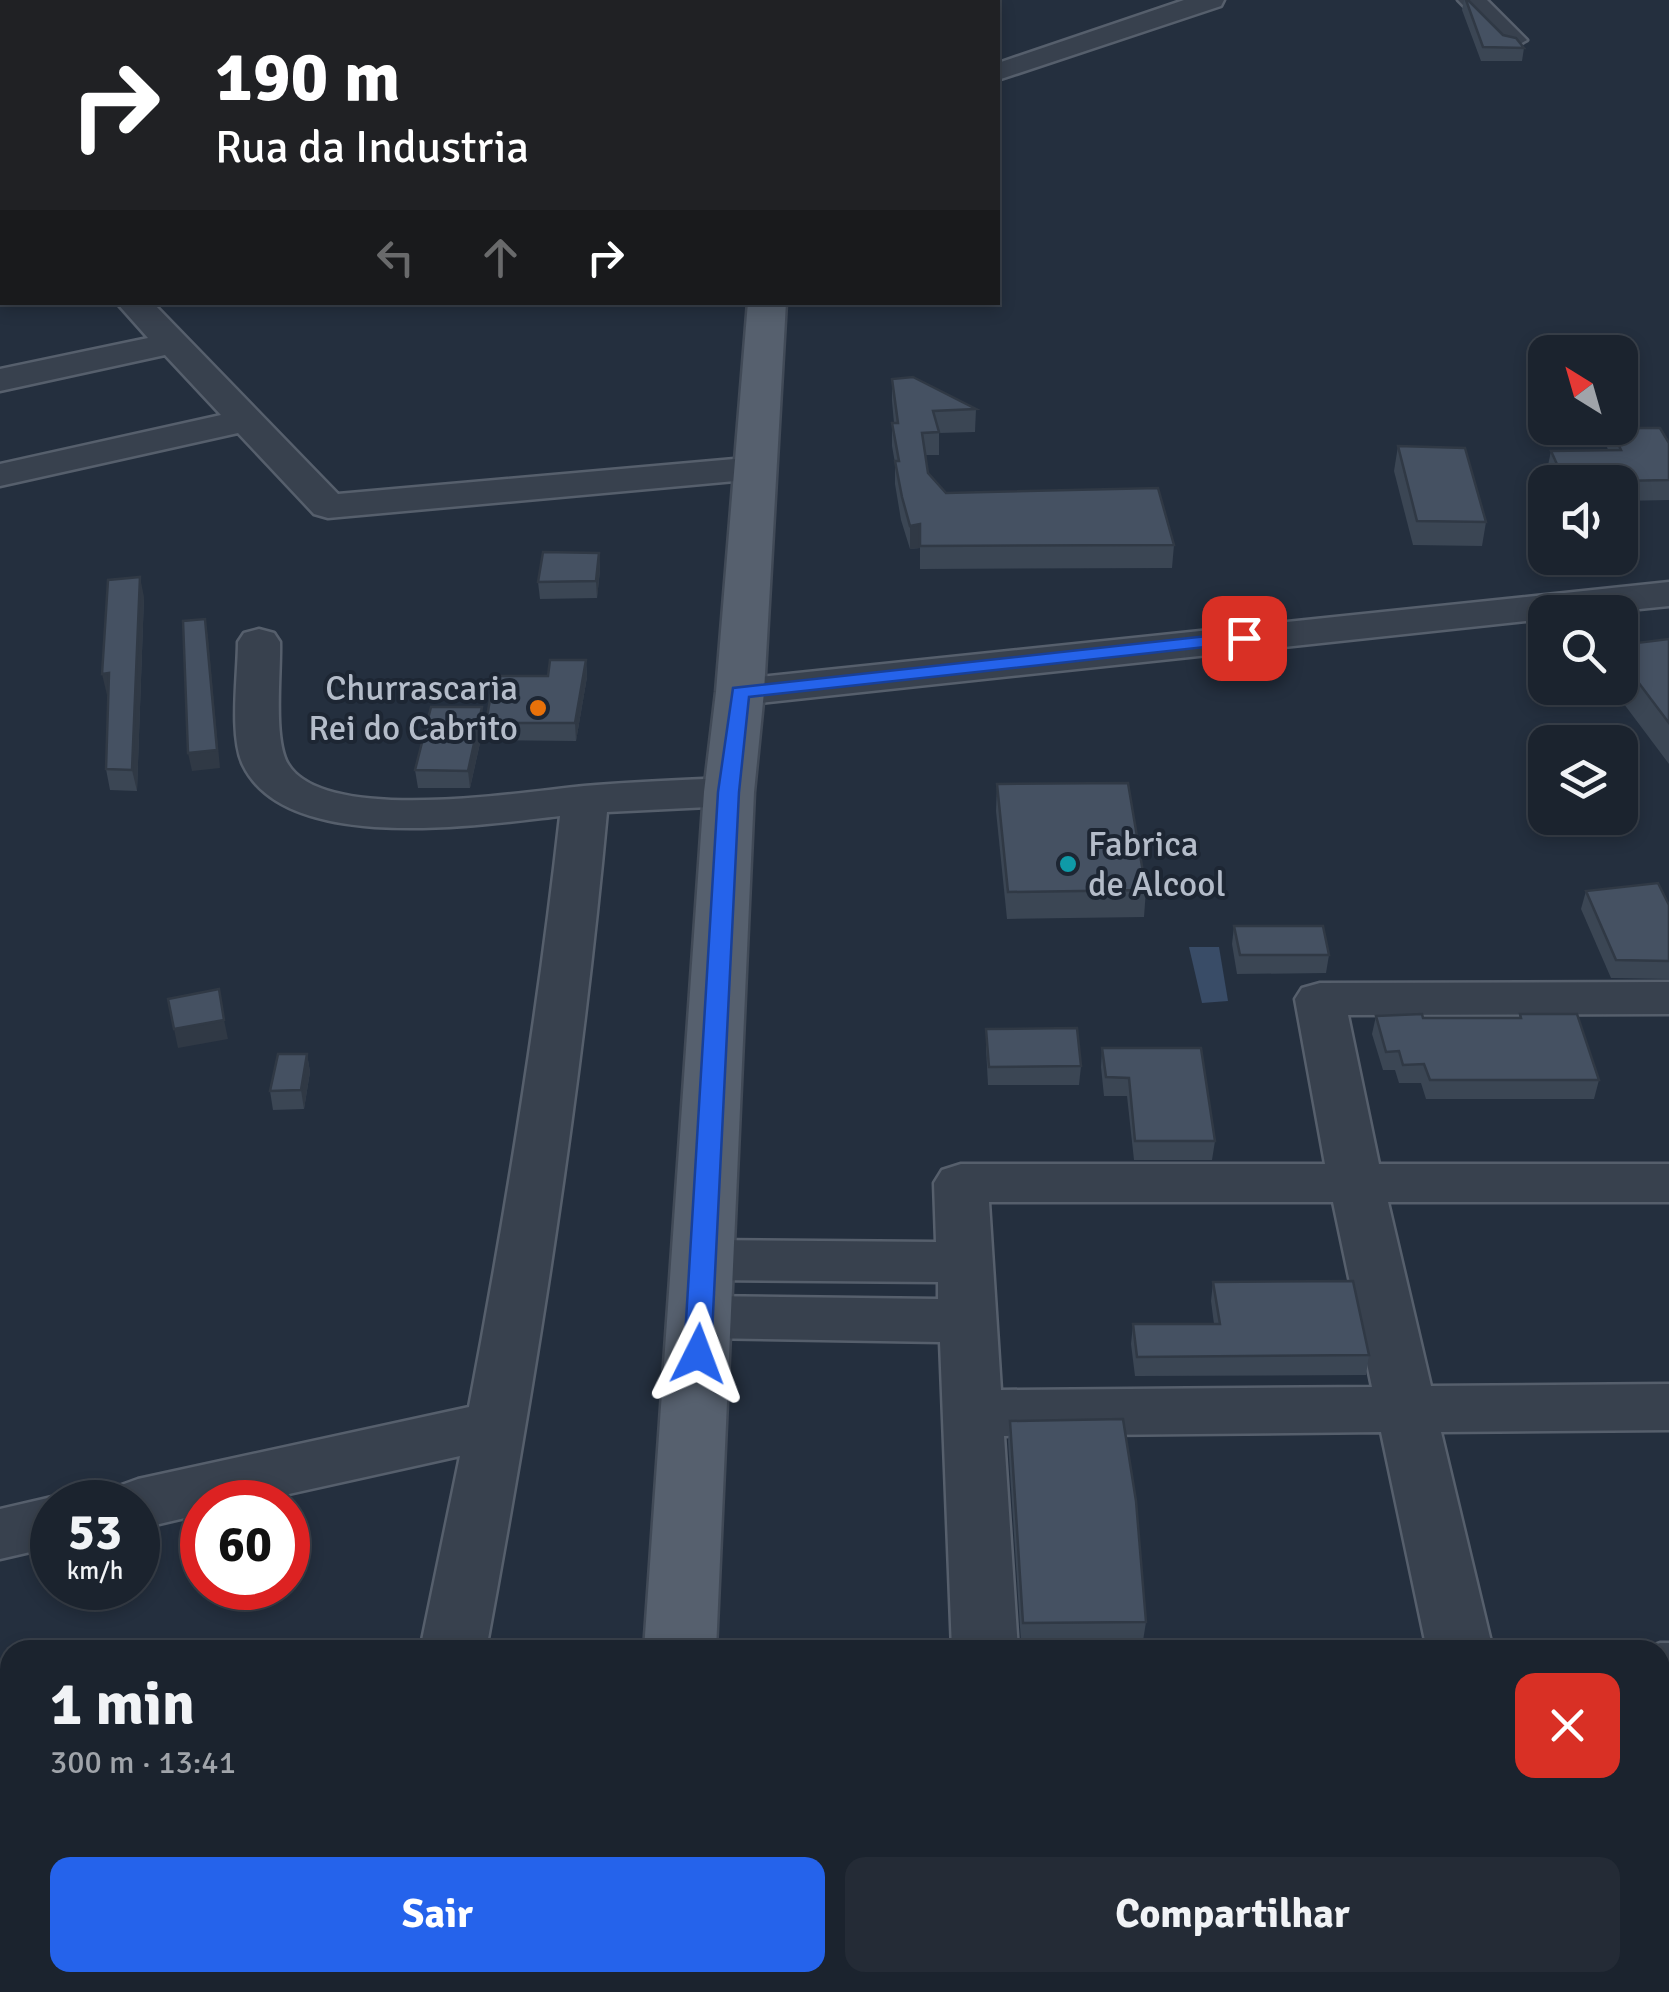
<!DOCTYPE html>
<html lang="pt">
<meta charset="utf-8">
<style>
:root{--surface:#1b232e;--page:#242b36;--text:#f1f3f6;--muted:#a0a4aa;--line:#39404a;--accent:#2563eb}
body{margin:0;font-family:Signika,sans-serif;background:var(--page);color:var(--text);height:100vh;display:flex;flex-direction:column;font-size:38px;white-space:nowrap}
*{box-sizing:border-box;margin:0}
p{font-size:32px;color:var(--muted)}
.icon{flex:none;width:55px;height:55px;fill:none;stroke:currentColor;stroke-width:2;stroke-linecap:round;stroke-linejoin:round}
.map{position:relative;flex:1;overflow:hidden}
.details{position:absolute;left:0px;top:1640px;width:1670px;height:352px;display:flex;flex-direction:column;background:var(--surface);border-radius:30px 30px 0 0;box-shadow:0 5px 15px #0003,0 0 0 2px var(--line)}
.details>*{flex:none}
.guide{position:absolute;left:0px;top:0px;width:1000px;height:305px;box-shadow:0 5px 15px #0003,0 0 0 2px var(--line);background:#202124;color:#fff;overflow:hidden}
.needle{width:65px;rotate:323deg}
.fabs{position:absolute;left:1528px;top:335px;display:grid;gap:20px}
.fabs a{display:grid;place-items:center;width:110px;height:110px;border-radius:20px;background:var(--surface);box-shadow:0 5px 15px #0003,0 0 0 2px var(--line);font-size:50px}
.speed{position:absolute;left:30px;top:1480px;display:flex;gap:20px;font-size:50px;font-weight:700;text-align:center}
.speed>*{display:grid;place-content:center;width:130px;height:130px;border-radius:50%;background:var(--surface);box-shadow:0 5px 15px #0003,0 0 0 2px var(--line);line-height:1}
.speed small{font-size:25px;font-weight:400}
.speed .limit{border:15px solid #d22;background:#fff;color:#111}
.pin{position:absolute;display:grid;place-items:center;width:85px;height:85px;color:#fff;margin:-42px;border-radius:20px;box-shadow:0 5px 15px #0006}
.me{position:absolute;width:110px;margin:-55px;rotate:3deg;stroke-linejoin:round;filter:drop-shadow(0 0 8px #0008)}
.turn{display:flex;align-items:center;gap:35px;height:210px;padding:0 50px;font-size:45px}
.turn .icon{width:130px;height:130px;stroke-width:2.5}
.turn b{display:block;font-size:70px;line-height:85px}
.lanes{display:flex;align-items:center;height:95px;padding:0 50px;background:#0003;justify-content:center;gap:50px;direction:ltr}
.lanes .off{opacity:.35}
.round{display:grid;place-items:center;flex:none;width:105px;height:105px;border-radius:20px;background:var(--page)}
.headline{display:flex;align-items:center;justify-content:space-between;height:170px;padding:0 50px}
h1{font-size:60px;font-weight:700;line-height:75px}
.primary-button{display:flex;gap:20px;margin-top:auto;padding:20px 50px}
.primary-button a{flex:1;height:115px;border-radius:20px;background:var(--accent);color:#fff;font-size:40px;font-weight:700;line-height:115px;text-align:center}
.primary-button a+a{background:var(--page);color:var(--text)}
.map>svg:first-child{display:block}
.water{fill:#394c67}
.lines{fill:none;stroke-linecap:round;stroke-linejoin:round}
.minor-casing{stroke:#565f6c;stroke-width:5}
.major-casing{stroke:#414a57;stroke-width:5}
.minor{fill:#38414e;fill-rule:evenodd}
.major{fill:#56606e;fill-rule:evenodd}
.wall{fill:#3b4654}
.shaded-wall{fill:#303945}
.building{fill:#455162;stroke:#303945;stroke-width:2.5}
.route{fill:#2563eb;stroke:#184099;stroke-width:2.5}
.food-dot{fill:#e8710a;stroke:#1d2633;stroke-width:4}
.culture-dot{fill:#0f9aa8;stroke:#1d2633;stroke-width:4}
.labels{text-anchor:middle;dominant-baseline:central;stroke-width:8;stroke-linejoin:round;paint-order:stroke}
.poi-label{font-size:35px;fill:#b4bcc9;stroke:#1d2633;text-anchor:end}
</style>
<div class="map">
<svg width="1669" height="1992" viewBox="0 0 1669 1992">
<rect width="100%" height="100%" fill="#242f3e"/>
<!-- water -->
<polygon class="water" points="1189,947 1219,947 1228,1001 1202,1003"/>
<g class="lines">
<defs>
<g id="minor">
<polygon points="1184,0 1224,0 1221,6 998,80 998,63"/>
<polygon points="1458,0 1487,0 1527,40 1513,48 1503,46"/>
<rect x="0" y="82" width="2" height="18"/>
<rect x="0" y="145" width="2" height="18"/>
<polygon points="0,212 2,213 2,232 0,232"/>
<polygon points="116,302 152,302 338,494 757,457 770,460 776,468 770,476 757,479 328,518 314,514 238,433 0,486 0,464 221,415 165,355 0,391 0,369 148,338"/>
<polygon points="1669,582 1669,606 1610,612 1545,612 1545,619 740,705 725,701 719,692 725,683 740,679"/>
<path d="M259,629L274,633L280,642C281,672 273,739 288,764C325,825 521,792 584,786C632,782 681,780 729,778L745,782L752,792L745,802L729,806L607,812C581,1094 537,1372 486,1650H420L460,1456L253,1502H202V1514L138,1529V1502H108L116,1487L138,1479L469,1407C506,1211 538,1014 560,816C480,825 286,855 243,765C229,736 238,675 238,642L244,633Z"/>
<path d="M1669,982V1014L1348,1015L1379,1164H1669V1202H1388L1431,1386L1669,1384V1430L1441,1432L1493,1650H1427L1381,1432L1004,1436L1018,1650H952L940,1342L700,1338L680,1332L671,1317L680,1302L700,1296L938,1299V1282L703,1280L683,1274L675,1260L683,1246L703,1240L936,1242L934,1183L942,1170L961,1164H1325L1295,999L1302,988L1320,983ZM989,1202H1333L1372,1387L1001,1390Z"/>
<polygon points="52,1497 68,1502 52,1502 52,1547 0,1559 0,1509"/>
<polygon points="1660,1643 1669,1643 1669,1699 1660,1699 1660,1650 1641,1650"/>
<polygon points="10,1794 10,1856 0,1859 0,1797"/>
</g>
<g id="major">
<polygon points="770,0 800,0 800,2 771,2"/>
<polygon points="748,302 786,302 764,692 754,792 716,1650 644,1650 704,792 716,692"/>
<rect x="615" y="1982" width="80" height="10"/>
</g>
</defs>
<!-- minor casing -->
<use href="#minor" class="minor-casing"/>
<!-- major casing -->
<use href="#major" class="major-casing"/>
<!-- minor -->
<use href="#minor" class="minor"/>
<!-- major -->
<use href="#major" class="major"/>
</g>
<!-- wall -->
<g class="wall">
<polygon points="1464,0 1468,0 1503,35 1524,48 1522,61 1481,61 1462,10"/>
<polygon points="892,379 976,409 975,432 939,433 939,455 926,455 928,473 946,493 1174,545 1172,568 920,569 920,548 910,549 901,520 895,484 895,463 892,446 892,423 894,423 892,401"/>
<polygon points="1611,428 1669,443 1669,500 1620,501 1620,482 1553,482 1547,470 1551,451 1608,450 1607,447"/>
<polygon points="1398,446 1486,522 1482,546 1413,545 1394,471"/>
<polygon points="599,553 600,570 597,598 540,599 538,582"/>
<polygon points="144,597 137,791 110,790 106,769 108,695 107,695"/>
<polygon points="1669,639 1669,764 1612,688 1620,688 1620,658"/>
<polygon points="586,660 587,677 576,741 488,740 486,723 548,676"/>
<polygon points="484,725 470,788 418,788 415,770"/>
<polygon points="997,784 1146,890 1144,917 1007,919 996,811"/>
<polygon points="1586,891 1669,905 1669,979 1611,978 1581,909"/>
<polygon points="1234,926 1329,955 1326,973 1237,974 1232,944"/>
<polygon points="1520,1014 1599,1080 1594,1099 1426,1099 1421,1083 1399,1083 1395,1070 1383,1070 1372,1034 1376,1016 1423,1018 1519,1018"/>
<polygon points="986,1029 1081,1066 1079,1085 988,1085 986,1048"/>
<polygon points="1102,1048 1215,1141 1212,1160 1134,1160 1127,1096 1104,1096 1101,1067"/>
<polygon points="307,1054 310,1072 304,1109 273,1110 270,1091"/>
<polygon points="1213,1282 1369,1355 1366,1375 1135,1376 1131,1344 1133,1324 1214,1324 1211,1301"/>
<polygon points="1010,1421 1146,1622 1143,1641 1021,1642 1008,1441"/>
</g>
<!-- shaded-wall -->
<g class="shaded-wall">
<polygon points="920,524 920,548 910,549 910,526"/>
<polygon points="599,553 600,570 597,598 596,581"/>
<polygon points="140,577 144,597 137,791 132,770"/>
<polygon points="205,619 208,637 220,768 192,771 188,753"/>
<polygon points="586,660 587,677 576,741 575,723"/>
<polygon points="109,673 114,694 107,695 102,674"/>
<polygon points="482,707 484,725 470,788 468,771"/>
<polygon points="224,1020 228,1039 178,1048 174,1029"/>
<polygon points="307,1054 310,1072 304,1109 301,1090"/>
</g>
<!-- building -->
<g class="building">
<polygon points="538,0 601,0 608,2 530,2"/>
<polygon points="627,0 690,0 691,2 628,2"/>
<polygon points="1466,0 1468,0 1503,35 1516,38 1524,48 1483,47"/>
<polygon points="913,377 976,409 933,411 939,432 922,433 928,473 946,493 1158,488 1174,545 920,546 920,524 910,526 902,497 895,461 899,461 892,423 898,423 892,379"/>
<polygon points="1611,428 1660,428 1669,443 1669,480 1565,482 1551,451 1621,450"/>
<polygon points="1398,446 1465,448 1486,522 1417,521"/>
<polygon points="543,552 599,553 596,581 538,582"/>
<polygon points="140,577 132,770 106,769 109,673 102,674 108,580"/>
<polygon points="205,619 217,750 188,753 183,621"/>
<polygon points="1669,639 1669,723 1620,658 1620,645"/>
<polygon points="550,660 586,660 575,723 486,723 494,676 548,676"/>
<polygon points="431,707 482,707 468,771 415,770"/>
<polygon points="1128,783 1146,890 1008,892 997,784"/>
<polygon points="1658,883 1669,905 1669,961 1616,960 1586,891"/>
<polygon points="1234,926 1323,926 1329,955 1240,955"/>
<polygon points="219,989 224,1020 174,1029 168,999"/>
<polygon points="1422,1014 1423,1018 1521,1018 1520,1014 1577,1014 1599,1080 1430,1080 1424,1064 1403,1065 1399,1051 1386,1052 1376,1016"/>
<polygon points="1077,1028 1081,1066 989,1067 986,1029"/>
<polygon points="1102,1048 1201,1048 1215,1141 1135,1141 1129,1078 1106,1077"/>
<polygon points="278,1054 307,1054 301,1090 270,1091"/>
<polygon points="1353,1281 1369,1355 1137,1357 1133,1324 1220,1324 1213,1282"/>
<polygon points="1123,1419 1136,1501 1146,1622 1023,1623 1010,1421"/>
</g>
<!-- route -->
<polygon class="route" points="1244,632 1251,633 1251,642 749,697 739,792 711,1354 707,1361 688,1361 684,1354 718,792 733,688"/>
<!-- markers -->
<circle class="food-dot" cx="538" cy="708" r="10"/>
<circle class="culture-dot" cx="1068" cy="864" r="10"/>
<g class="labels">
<!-- poi labels -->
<g class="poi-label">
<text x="518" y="688">Churrascaria<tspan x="518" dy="40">Rei do Cabrito</tspan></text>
<text x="1088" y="844" text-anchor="start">Fabrica<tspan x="1088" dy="40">de Alcool</tspan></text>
</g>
</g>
</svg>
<div class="fabs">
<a><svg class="needle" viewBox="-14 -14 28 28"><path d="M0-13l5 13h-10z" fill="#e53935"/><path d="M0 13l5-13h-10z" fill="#a0a4aa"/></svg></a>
<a><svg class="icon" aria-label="sound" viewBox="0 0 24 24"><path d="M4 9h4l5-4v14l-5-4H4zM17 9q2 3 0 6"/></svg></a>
<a><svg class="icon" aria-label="search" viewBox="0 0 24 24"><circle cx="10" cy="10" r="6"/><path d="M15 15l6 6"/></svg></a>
<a><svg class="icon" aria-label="layers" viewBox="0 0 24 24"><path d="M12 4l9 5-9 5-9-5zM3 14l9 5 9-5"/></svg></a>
</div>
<div class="speed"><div>53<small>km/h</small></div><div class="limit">60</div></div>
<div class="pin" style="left:1244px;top:638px;background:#d93025"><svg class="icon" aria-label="arrive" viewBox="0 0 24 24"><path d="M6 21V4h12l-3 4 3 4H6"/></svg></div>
<svg class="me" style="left:698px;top:1354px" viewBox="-20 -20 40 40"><path d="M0-17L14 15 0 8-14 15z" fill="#2563eb" stroke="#fff" stroke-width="4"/></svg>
<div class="guide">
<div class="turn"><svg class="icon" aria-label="right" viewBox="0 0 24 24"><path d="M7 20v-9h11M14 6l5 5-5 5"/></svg><div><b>190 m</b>Rua da Industria</div></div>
<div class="lanes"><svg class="icon off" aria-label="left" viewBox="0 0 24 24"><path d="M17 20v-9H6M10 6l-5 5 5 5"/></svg><svg class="icon off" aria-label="ahead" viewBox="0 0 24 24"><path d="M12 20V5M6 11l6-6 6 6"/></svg><svg class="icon" aria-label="right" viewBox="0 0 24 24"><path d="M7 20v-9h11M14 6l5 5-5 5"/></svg></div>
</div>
<section class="details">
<div class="headline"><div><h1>1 min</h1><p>300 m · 13:41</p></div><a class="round" style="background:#d93025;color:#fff"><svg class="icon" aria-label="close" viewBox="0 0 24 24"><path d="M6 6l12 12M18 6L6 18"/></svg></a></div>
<div class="primary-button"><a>Sair</a><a>Compartilhar</a></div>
</section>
</div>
